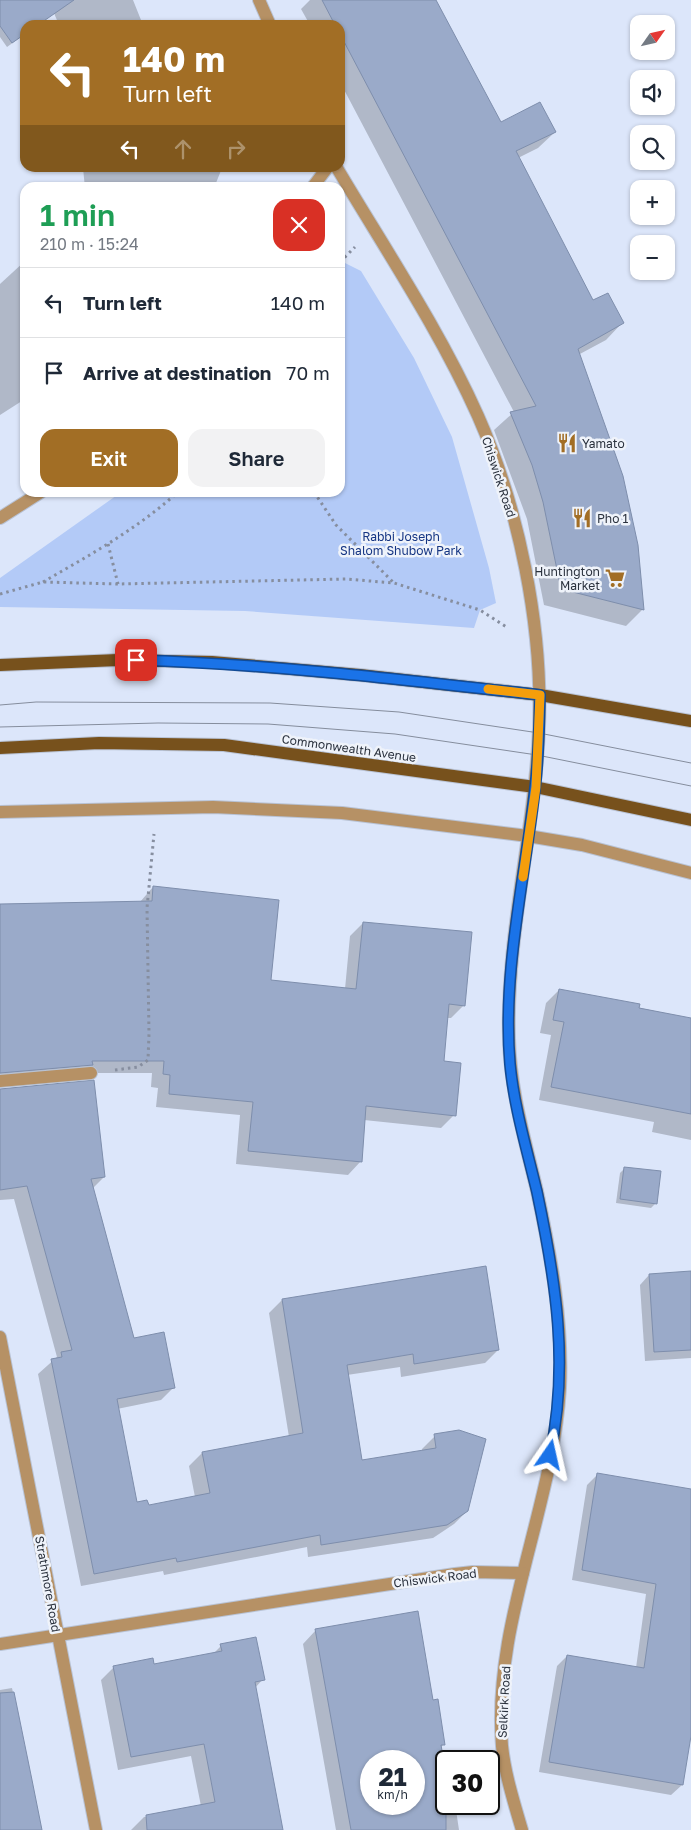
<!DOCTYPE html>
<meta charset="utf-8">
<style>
:root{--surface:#fff;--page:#f2f2f3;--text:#1f2937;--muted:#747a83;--line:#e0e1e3;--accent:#a26e25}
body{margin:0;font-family:"Golos Text",sans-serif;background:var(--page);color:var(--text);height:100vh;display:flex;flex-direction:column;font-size:19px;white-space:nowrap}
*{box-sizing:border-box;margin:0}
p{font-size:16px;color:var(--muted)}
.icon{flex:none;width:28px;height:28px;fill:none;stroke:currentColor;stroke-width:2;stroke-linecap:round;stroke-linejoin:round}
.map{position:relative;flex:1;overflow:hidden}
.panel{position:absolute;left:20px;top:182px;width:325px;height:315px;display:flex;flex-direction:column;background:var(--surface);border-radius:15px;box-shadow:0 1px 4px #0004}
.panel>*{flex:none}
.hud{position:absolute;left:20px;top:20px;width:325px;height:152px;border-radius:15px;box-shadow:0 1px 4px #0004;background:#a26e25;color:#fff;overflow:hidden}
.needle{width:32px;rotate:56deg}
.buttons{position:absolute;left:630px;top:15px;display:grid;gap:10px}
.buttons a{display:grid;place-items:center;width:45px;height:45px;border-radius:10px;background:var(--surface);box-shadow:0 1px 4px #0004;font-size:25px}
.speed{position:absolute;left:360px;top:1750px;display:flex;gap:10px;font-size:25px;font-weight:700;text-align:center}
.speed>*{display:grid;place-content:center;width:65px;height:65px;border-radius:50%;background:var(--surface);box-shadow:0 1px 4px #0004;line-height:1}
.speed small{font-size:12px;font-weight:400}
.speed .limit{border:2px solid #111;border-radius:8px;background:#fff;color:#111}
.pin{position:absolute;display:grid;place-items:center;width:42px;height:42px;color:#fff;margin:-21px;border-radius:10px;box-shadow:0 2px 8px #0006}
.me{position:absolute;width:55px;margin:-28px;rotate:11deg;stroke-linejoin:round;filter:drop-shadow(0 0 4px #0008)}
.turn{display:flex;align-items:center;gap:18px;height:105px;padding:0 20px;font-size:22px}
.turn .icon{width:65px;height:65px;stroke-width:2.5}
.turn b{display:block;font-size:35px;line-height:42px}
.lanes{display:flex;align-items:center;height:48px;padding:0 20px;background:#0003;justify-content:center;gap:25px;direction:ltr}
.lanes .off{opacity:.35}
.round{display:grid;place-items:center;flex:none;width:52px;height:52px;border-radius:15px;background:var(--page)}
.summary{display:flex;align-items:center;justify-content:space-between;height:85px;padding:0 20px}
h1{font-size:30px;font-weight:600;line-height:38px;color:#1e9e55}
.primary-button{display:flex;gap:10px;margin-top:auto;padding:10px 20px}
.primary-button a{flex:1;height:58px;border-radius:15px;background:var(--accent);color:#fff;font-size:20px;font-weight:600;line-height:58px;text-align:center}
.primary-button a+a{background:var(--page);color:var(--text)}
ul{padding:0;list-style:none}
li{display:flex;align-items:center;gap:15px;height:70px;padding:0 20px;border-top:1px solid var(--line)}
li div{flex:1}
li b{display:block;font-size:19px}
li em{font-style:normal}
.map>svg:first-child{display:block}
.green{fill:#b3caf7}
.shadow{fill:#0003;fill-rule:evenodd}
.building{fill:#9aaac9;stroke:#7e8eac;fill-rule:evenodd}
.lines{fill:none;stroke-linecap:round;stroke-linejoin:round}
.service-casing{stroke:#b8c2d4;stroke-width:14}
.minor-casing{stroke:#b8c2d4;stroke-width:14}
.primary-casing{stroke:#b8c2d4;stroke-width:14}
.path{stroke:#868e9f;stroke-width:3;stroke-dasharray:2.5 4;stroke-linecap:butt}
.service{stroke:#b69165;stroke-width:12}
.minor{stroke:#b69165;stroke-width:12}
.primary{stroke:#77511c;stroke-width:12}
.tram{stroke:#858d9d;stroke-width:1}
.route-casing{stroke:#114b97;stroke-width:12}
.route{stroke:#1a73e8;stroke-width:9}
.slow{stroke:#f59e0b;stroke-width:9}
.labels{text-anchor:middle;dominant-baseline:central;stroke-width:5;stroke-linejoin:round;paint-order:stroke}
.poi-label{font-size:12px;fill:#2a313d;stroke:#eff3fa;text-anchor:start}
.street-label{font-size:12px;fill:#2a313d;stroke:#eff3fa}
.park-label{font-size:12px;fill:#153583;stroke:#eff3fa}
</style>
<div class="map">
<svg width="691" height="1830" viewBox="0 0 691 1830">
<rect width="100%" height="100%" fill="#dce6fa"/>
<!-- green -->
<polygon class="green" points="341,261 361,271 414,358 452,437 489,568 496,603 480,610 474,628 245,611 0,607 0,578 120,493 340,492"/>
<!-- shadow -->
<g class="shadow">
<polygon points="9,0 26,0 38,25 25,25 25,34 7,47 0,37 0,6"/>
<polygon points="57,0 133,0 143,25 59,25 51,6"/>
<polygon points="310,0 435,0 501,124 555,132 538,148 518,158 593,302 622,323 606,340 578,355 643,609 626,626 544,605 527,519 494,430 514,412 340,82 340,25 310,25 301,9"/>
<polygon points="83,168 222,168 214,188 85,188"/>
<polygon points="25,261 25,399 0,415 0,284"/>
<polygon points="153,887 270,982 345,989 350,936 363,923 464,1005 451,1018 447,1018 442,1062 454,1115 441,1128 364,1120 361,1161 348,1175 236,1164 240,1115 156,1107 158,1088 151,1087 152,1073 83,1073 0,1084 0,905 140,902"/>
<polygon points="559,990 691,1019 691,1140 652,1132 654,1122 539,1100 551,1035 540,1033 546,1003"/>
<polygon points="0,1090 104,1177 92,1189 133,1339 174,1387 161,1400 117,1409 136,1503 148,1507 195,1497 189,1466 202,1453 289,1437 269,1313 282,1300 498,1350 485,1363 401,1377 400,1367 347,1375 361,1461 422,1452 422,1449 435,1436 467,1511 454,1524 433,1538 308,1557 307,1547 164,1575 163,1571 81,1586 38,1374 57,1357 14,1199 0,1200"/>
<polygon points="625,1168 656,1203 651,1208 616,1203 620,1173"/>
<polygon points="691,1272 691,1358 645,1361 640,1285 649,1275"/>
<polygon points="598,1474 691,1490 691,1728 682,1785 671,1795 539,1772 557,1666 567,1656 636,1668 646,1594 572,1580 587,1485"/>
<path d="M316,1630L432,1701L444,1744L440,1748L446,1780V1804H451L452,1811L456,1810L459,1830H336L303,1644ZM371,1761H414V1804H371Z"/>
<polygon points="221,1646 263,1679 255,1688 282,1830 131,1830 144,1817 201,1806 191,1756 118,1770 101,1680 114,1667 153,1665 213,1654"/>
<polygon points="12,1688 41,1830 0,1830 0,1690"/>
</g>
<!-- building -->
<g class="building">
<polygon points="0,0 74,0 38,25 25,25 25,34 12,43 0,26"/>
<polygon points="322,0 436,0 501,122 540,102 556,132 516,151 593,300 608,293 624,323 578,349 623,476 638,545 644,610 561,589 543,502 532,465 510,412 536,406 340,34 340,25 335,25"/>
<polygon points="153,886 279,900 271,980 356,989 363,922 472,932 465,1006 449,1004 444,1061 461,1063 456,1116 366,1106 362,1162 248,1151 253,1102 169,1094 170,1075 163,1074 164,1061 92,1061 93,1065 0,1073 0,904 152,901"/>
<polygon points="559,989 640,1004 639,1008 691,1018 691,1114 551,1087 564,1022 553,1020"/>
<polygon points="94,1080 105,1177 91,1179 134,1338 164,1332 175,1388 117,1399 137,1502 147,1500 149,1505 210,1493 202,1452 303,1433 282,1299 486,1266 499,1350 414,1364 413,1354 347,1365 362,1460 436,1448 434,1434 459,1430 486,1439 468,1511 447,1525 321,1545 320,1535 177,1562 176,1558 94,1574 51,1359 62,1357 61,1352 72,1350 27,1186 0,1190 0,1089"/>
<polygon points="624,1167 661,1171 657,1204 620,1199"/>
<polygon points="691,1271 691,1350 654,1352 649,1274"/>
<polygon points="597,1473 691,1489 691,1736 683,1785 549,1762 567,1655 644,1668 656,1584 582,1570"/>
<path d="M418,1611L433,1700L438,1699L445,1745H441L446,1773V1830H351L315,1629ZM371,1761H414V1804H371Z"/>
<polygon points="256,1637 265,1680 255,1682 283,1830 147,1830 146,1815 215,1802 204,1744 131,1757 113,1666 153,1658 154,1664 222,1651 220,1644"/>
<polygon points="14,1692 32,1780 42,1830 0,1830 0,1693"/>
</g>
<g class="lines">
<defs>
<polyline id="service" points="0,1081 91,1073"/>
<g id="minor">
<polyline points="259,0 270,25"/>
<path d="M337,168C385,249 439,329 478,416C519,508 543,627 539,728C535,831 506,934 509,1038C510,1090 525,1140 537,1191C551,1256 563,1321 560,1388C553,1508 492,1625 502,1746C505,1774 514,1803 522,1830"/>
<polyline points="312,188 327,168"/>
<polyline points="0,518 41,492"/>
<polyline points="0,812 213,807 342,813 528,836 582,845 691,873"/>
<polyline points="0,1337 96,1830"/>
<polyline points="0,1644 455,1574 473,1572 523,1573"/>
</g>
<g id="primary">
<polyline points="0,665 118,660 212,662 360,675 540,695 691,721"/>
<polyline points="0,748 99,743 224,745 535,787 691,820"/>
</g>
</defs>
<!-- service casing -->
<use href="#service" class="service-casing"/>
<!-- minor casing -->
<use href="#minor" class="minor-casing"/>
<!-- primary casing -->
<use href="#primary" class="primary-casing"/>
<!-- path -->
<g class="path">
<polyline points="340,262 355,247"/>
<polyline points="314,492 336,525 394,583"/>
<polyline points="108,544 118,584"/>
<path d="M43,582C90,555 137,529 178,492"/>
<polyline points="0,594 43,582 118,584 346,579 394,583 480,610 508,628"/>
<polyline points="115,1070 138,1067 148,1060 149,1034 147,908 154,834"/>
</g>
<!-- service -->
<use href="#service" class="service"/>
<!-- minor -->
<use href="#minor" class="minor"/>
<!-- primary -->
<use href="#primary" class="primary"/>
<!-- tram -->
<g class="tram">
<polyline points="0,705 36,702 270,703 399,712 539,733 691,763"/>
<polyline points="0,727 158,723 268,724 395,734 537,755 691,786"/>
</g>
</g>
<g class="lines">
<defs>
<path id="route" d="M136,660C272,664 406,680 540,695C539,726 539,757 535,788C525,879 502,972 510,1064C514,1107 527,1150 537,1192C556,1282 569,1364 550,1455"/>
</defs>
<!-- route casing -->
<use href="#route" class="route-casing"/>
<!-- route -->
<use href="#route" class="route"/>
<!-- slow -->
<polyline class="slow" points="488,689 540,695 536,787 523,877"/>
</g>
<!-- icons -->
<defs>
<symbol id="restaurant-bare" viewBox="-9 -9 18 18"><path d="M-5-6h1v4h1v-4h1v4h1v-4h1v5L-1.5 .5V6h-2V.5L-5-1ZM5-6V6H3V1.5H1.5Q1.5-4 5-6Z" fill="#a26e25" stroke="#eff3fa" stroke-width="2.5" paint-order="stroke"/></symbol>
<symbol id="supermarket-bare" viewBox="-9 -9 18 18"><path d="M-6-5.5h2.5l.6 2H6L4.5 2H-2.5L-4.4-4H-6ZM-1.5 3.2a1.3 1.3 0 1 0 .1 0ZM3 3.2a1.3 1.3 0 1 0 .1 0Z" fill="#a26e25" stroke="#eff3fa" stroke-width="2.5" paint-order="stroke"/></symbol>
</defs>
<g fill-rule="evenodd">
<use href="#restaurant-bare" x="553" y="429" width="28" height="28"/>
<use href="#restaurant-bare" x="568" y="504" width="28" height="28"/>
<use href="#supermarket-bare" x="601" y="564" width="28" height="28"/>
</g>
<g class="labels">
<!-- poi labels -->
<g class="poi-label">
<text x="582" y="443">Yamato</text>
<text x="597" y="518">Pho 1</text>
<text x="600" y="571" text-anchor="end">Huntington<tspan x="600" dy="14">Market</tspan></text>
</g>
<!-- street labels -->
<g class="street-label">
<text transform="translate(499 477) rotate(72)">Chiswick Road</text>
<text transform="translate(349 748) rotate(8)">Commonwealth Avenue</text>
<text transform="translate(435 1578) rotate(-7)">Chiswick Road</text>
<text transform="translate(48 1584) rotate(80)">Strathmore Road</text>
<text transform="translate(504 1702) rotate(-87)">Selkirk Road</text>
</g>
<!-- park labels -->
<g class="park-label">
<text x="401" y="536">Rabbi Joseph<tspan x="401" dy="14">Shalom Shubow Park</tspan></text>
</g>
</g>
</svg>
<div class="buttons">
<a><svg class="needle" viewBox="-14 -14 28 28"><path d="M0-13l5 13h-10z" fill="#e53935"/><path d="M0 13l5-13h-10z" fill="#747a83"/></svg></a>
<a><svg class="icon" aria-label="sound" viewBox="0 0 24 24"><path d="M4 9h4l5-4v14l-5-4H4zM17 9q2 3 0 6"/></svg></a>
<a><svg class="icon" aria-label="search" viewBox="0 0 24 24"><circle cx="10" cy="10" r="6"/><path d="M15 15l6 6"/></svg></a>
<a>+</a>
<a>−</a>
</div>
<div class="speed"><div>21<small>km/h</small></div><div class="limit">30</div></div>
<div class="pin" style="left:136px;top:660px;background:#d93025"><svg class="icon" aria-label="arrive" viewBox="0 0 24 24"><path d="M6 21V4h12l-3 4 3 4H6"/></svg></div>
<svg class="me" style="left:550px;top:1455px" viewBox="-20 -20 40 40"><path d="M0-17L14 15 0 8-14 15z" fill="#1a73e8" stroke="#fff" stroke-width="4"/></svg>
<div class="hud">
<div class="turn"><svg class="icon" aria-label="left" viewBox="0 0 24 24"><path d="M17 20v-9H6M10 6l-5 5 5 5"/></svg><div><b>140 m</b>Turn left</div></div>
<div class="lanes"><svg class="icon" aria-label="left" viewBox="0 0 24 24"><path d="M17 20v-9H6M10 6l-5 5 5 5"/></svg><svg class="icon off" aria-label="ahead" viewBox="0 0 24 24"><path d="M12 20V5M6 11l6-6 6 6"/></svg><svg class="icon off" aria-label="right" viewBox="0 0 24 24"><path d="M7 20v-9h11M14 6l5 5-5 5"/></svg></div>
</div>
<section class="panel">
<div class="summary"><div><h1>1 min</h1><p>210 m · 15:24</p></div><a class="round" style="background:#d93025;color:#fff"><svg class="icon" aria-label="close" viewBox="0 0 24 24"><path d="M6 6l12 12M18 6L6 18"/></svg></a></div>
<ul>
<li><svg class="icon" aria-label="left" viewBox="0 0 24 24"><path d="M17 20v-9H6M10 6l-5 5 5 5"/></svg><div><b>Turn left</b></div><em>140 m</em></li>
<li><svg class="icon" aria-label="arrive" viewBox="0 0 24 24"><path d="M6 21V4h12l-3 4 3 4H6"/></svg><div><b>Arrive at destination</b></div><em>70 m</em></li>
</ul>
<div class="primary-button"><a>Exit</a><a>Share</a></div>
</section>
</div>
